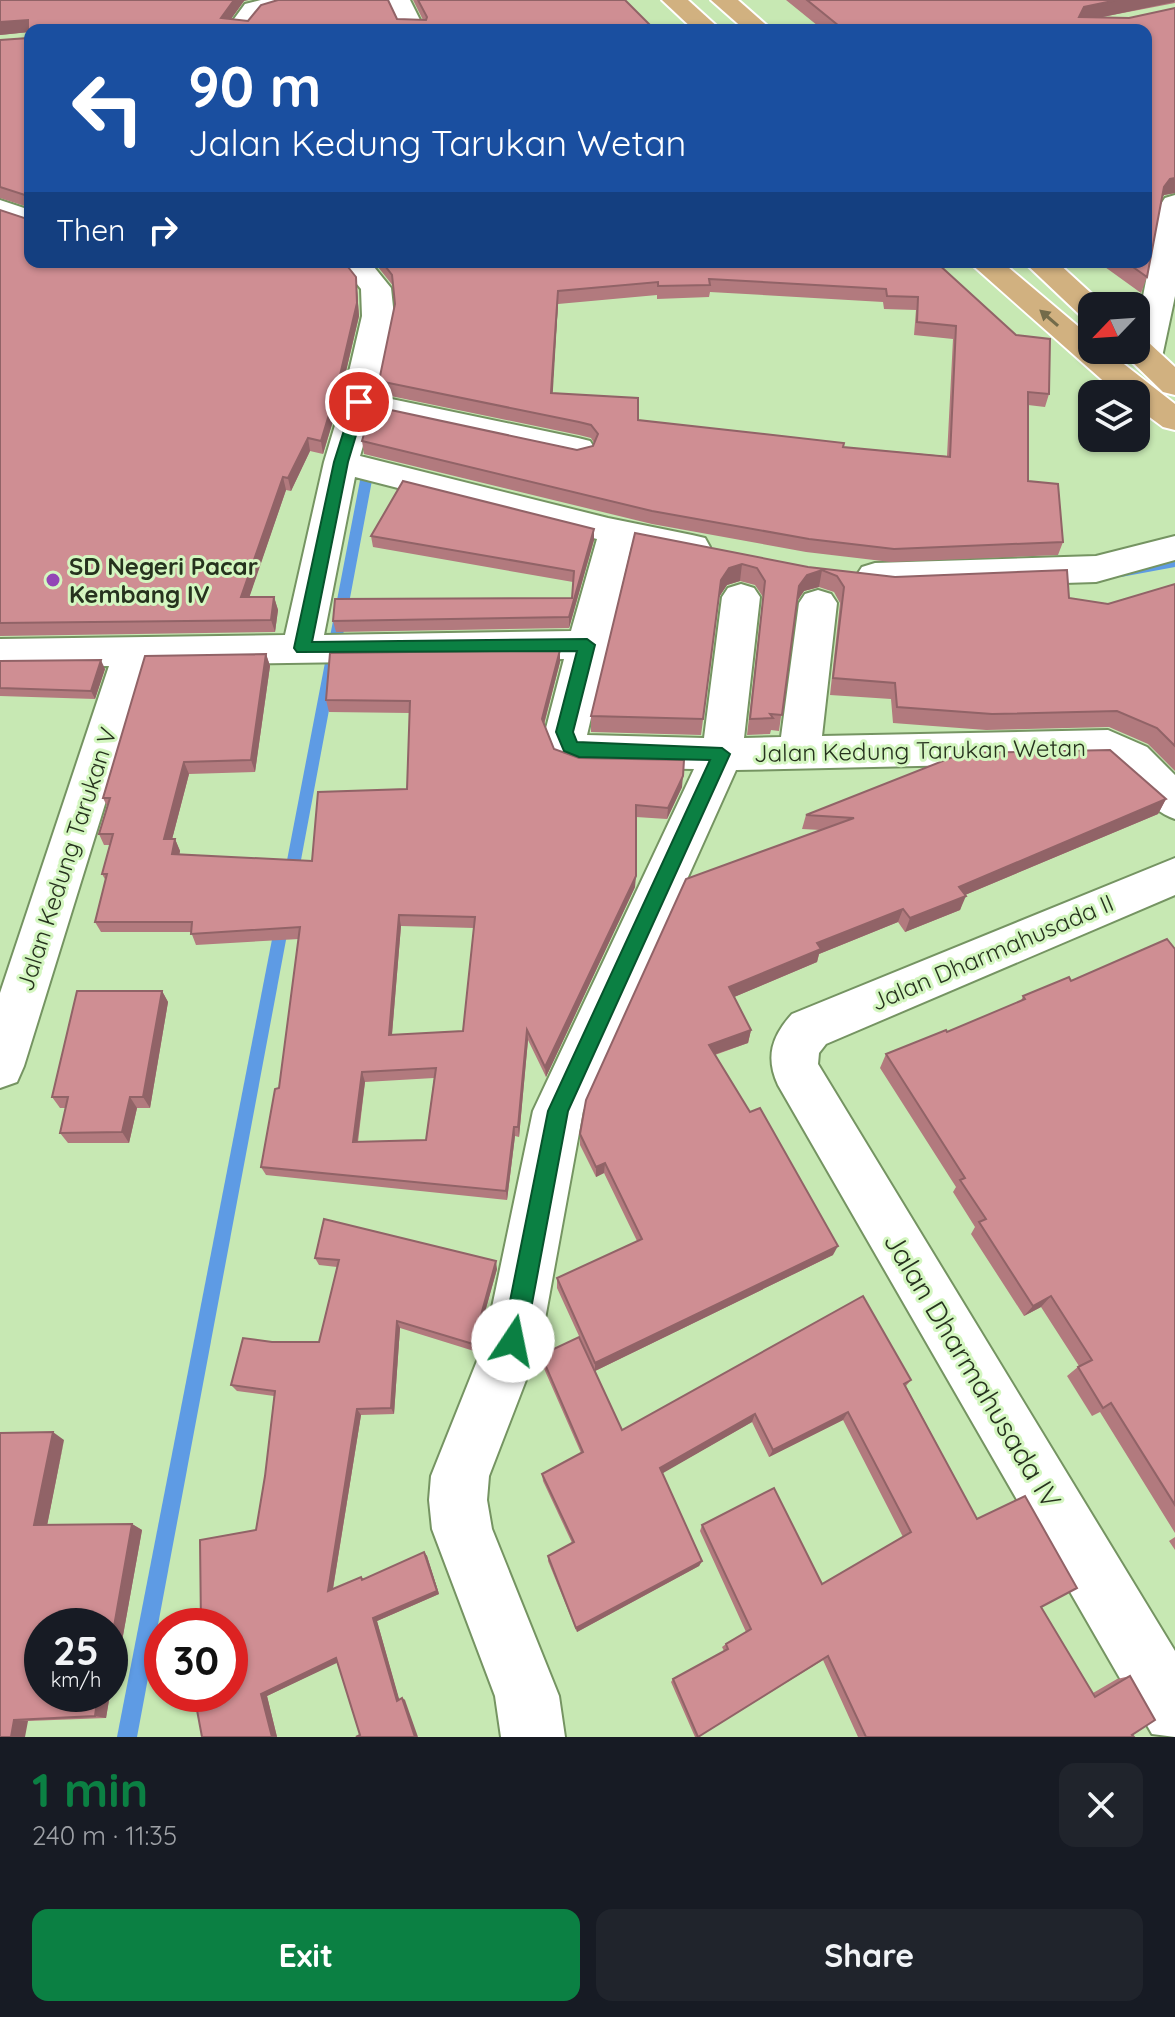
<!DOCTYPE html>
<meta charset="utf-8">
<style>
:root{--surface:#171b24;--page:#20242c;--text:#f1f3f6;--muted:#9ea1a6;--accent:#0b8043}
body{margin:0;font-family:Quicksand,sans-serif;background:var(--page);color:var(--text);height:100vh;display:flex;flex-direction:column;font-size:30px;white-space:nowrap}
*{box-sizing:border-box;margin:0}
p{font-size:26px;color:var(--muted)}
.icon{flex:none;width:44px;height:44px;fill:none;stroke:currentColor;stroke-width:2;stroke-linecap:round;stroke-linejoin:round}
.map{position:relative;height:1737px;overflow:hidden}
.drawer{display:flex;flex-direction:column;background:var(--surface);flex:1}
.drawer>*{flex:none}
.banner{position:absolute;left:24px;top:24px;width:1128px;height:244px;border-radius:16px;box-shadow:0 2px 6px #0004;background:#1a4fa0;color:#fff;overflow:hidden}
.needle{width:52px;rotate:245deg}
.buttons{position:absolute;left:1078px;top:292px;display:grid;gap:16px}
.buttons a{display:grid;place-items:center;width:72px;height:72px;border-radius:16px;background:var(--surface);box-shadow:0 2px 6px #0004;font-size:40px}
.speed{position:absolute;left:24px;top:1608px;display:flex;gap:16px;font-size:40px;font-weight:700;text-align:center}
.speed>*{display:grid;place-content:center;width:104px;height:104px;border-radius:50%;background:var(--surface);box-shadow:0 2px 6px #0004;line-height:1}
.speed small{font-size:20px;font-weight:400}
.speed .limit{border:12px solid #d22;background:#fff;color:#111}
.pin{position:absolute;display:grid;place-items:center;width:68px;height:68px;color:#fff;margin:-34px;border:4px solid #fff;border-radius:50%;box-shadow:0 2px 8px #0007}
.me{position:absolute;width:88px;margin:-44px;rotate:11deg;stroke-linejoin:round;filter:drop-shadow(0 0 6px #0008)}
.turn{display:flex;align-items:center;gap:28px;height:168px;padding:0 32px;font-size:36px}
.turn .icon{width:104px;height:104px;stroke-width:2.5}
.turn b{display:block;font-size:56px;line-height:68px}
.then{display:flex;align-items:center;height:76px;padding:0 32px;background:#0003;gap:16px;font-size:30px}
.round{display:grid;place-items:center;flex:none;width:84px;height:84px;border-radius:16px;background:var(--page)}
.overview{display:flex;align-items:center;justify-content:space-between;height:136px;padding:0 32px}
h1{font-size:48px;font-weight:700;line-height:60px;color:var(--accent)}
.action{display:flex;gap:16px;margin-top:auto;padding:16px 32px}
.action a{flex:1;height:92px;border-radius:16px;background:var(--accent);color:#fff;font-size:32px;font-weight:700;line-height:92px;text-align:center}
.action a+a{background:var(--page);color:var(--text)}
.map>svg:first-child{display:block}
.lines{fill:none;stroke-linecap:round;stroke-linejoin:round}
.stream{fill:#5e9be4;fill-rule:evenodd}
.minor-casing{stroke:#759462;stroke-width:4}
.major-casing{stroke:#fff;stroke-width:4}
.minor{fill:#fff;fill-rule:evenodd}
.major{fill:#d1b180;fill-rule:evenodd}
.wall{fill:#b27a7e;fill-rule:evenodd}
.shaded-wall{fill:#916367}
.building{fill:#cf8e93;stroke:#916367;stroke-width:2;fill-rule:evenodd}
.oneway{fill:#736b4a}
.route{fill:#0b8043;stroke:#07532c;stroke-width:2}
.poi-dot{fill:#9345b6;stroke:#d4f6c0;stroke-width:3}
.labels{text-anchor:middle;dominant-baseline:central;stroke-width:6;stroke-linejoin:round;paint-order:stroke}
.poi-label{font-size:24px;font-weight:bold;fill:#26321e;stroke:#d4f6c0;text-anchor:start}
.street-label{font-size:24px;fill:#26321e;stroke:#d4f6c0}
.near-street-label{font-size:28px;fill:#26321e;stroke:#d4f6c0}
</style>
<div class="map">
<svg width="1175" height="1737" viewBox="0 0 1175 1737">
<rect width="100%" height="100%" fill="#c7e8b3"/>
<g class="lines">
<!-- stream -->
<g class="stream">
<polygon points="368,466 380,472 373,475 298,876 296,880 286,880 284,876 362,470"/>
<polygon points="1175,559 1175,567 1121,577 1115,573 1121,569"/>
<polygon points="282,918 287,920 289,924 137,1737 117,1737 275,924 277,920"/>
</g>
<defs>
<g id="minor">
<polygon points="261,0 287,0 278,10 261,14 250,30 226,30 245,4"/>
<polygon points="386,0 410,0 425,30 401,30"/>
<polygon points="1175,195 1175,296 1162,357 1157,364 1146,367 1135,364 1130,357 1132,350 1136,350 1136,332 1161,204 1165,198"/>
<polygon points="0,200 30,210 30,229 0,219"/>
<path d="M339,262H370L391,288L394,316L377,396L578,438L590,441L595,449L590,457L578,460L372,415L360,456L608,518L692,535L705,538L710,547L705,556L692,559L631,547L587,735L704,738L722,597L728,588L741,584L754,588L760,597L744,738L781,737L799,603L805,594L818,590L831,594L837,603L822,736L1108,730L1147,747L1175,775V819C1145,809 1131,776 1103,762L736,770L583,1111L541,1341L489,1476L487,1500L492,1529L559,1696L565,1737H501L495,1696L432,1529L429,1500L431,1476L485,1341L533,1111L694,769L579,767L555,758L545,732L564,659L148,665L24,1066L17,1082L0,1088V993L109,666L0,667V639L285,635L324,462L342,402L362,316L361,289ZM355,477L597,539L571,631L324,635Z"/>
<polygon points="1175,536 1175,560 1096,582 875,589 862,585 856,576 862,567 875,563 1096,556"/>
<path d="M1175,858V895L826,1044L819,1053L818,1064L1175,1651V1737L1152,1734L778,1085C765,1057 772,1036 792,1014Z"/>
</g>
<g id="major">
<polygon points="662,0 688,0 721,30 694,30"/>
<polygon points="711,0 738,0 772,30 745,30"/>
<polygon points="969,262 1002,262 1092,338 1092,350 1106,350 1175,404 1175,430 1163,427 1136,407 1136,394 1118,394"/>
<polygon points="1024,262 1057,262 1105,306 1092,306 1092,318 1081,316"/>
<polygon points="1136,338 1147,341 1175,367 1175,395 1163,392 1125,355 1121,350 1136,350"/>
</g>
</defs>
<!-- minor casing -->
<use href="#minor" class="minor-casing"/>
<!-- major casing -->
<use href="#major" class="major-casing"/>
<!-- minor -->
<use href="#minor" class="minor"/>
<!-- major -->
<use href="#major" class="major"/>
</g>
<!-- wall -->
<g class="wall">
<polygon points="0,0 244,1 231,19 248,21 397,19 423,20 413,0 625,0 655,30 30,30 356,277 359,316 339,401 323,454 310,451 291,491 286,490 249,597 274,597 278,610 275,632 0,636 0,210 27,219 28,207 0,198 0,40 28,38 28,32 0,35"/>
<polygon points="786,0 1175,0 1175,3 1102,17 1129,18 1175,8 1175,193 1164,195 1162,198 1147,277 1141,293 1098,262 1146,262 1146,30 823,30"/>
<path d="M374,262H936L1049,394L1045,407L1028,405V481L1063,542L1058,555L891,562L806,552L652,524L364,454L362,441L577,450L593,446L594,443L591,438L579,435L381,394L379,381L395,304L394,287ZM710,292L883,302L884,309L916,310L914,335L953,339L947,456L843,447L638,420L552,393L558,304L657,295V299L709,297Z"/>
<polygon points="594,529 594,540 569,628 336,632 333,621 572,598 573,582 373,547 371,536"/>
<polygon points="635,533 808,567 1108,604 1175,584 1175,771 1148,744 1109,727 986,730 893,723 891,699 830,695 840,603 834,592 819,587 804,591 797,601 779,731 771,730 770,734 747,735 763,597 755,585 740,581 727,585 719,597 701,735 591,732 591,716"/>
<path d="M266,654L270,666L255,772L189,774L172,839H175L180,851L179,855L312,861L407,789L410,713L329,712L326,700L560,662L544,725L554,749L579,758L682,787L667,819L636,817L635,887L546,1077L528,1040L519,1137L515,1136L507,1200L266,1175L261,1167L279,1088L299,939L196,945L191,932H101L95,922L106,881L102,874L110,845H104L99,834L107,806L103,798ZM401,926L474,928L463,1031L392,1035ZM434,1078L426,1140L358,1142L365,1082Z"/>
<polygon points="0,661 105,669 95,699 0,696"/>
<polygon points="1166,799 1158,814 965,895 960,910 905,932 898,922 819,954 817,962 734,997 751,1030 748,1043 715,1055 833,1255 595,1371 557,1288 557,1278 637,1241 604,1173 596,1177 580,1145 580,1134 821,830 802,829 806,815"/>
<polygon points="1175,949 1175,1533 1100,1412 1092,1416 1067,1376 1079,1366 1041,1307 1024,1316 971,1234 975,1227 953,1192 956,1187 880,1068 886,1054 947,1032 1021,1001 1023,996"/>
<polygon points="162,991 168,1002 150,1108 137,1108 129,1143 68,1143 60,1133 66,1108 60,1108 52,1097"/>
<polygon points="315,1258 497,1269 474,1351 400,1328 394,1414 361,1415 333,1589 361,1577 364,1579 424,1552 427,1556 439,1594 377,1621 399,1700 402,1698 405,1700 360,1735 337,1662 267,1696 277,1737 202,1737 256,1530 265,1476 274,1396 237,1391 231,1385 272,1342 319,1342 337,1267 319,1265"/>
<polygon points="541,1355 622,1430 911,1380 906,1386 977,1519 1041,1607 1093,1693 1117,1679 1130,1676 1132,1735 1134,1737 858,1737 823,1660 698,1737 695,1737 671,1682 673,1679 724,1651 722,1647 726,1644 746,1632 700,1531 702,1525 822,1584 903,1537 843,1420 769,1457 752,1422 662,1473 702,1561 699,1566 577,1632 548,1561 548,1556 572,1543 543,1481 542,1474 581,1453 542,1364"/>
<polygon points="64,1440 47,1525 132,1524 142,1530 122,1641 118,1641 110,1694 110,1626 42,1694 110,1694 106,1718 28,1721 0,1737"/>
<polygon points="1175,1537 1175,1550 1169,1541"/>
</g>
<!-- shaded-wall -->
<g class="shaded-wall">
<polygon points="234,0 249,0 244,1 223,30 221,18"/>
<polygon points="1117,0 1175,0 1174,2 1079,22 1079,17 1084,7"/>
<polygon points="28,20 30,32 0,35 0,22"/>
<polygon points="1175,178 1175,193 1164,195 1158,203 1164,187 1170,179"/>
<polygon points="356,277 359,316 339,401 323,454 321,441"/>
<polygon points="558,291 558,304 552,406 551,393"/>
<polygon points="308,438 310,451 291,491 288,478"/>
<polygon points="283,477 286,490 245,610 241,597"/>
<polygon points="594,529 594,540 569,628 569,617"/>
<polygon points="742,564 740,581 727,585 719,597 701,735 721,580 729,568"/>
<polygon points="822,570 819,587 804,591 796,603 799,586 807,575"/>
<polygon points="274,597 278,610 275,632 271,620"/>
<polygon points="560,650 560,662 542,731 542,719"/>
<polygon points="266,654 270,666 255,772 251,760"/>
<polygon points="101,660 105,669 95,699 91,691"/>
<polygon points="184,762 189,774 169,851 164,839"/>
<polygon points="683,776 682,787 667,819 668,808"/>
<polygon points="1166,799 1158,814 953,900 959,887"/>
<polygon points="175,839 180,851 177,865 172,854"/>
<polygon points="636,876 635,887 546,1077 545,1067"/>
<polygon points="966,896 960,910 905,932 910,918"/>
<polygon points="903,909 898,922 819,954 817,962 727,1000 729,987 817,943"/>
<polygon points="399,915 401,926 391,1045 389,1035"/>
<polygon points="162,991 168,1002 150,1108 143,1097"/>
<polygon points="527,1030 528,1040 519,1137 518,1127"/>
<polygon points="751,1030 748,1043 707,1057 709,1045"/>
<polygon points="362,1072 365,1082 356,1151 353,1142"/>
<polygon points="130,1097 137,1108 129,1143 122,1132"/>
<polygon points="514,1127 515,1136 507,1200 506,1191"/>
<polygon points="605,1163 604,1173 596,1177 596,1167"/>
<polygon points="838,1246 833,1255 595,1371 595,1363"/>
<polygon points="496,1261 497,1269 474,1351 473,1344"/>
<polygon points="1051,1296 1041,1307 1024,1316 1033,1306"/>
<polygon points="397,1321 400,1328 394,1414 391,1408"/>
<polygon points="357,1409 361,1415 332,1594 328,1591"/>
<polygon points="848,1412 843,1420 769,1457 773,1450"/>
<polygon points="755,1414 752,1422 658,1476 660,1468"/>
<polygon points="53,1432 64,1440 46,1531 34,1525"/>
<polygon points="132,1524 142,1530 122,1641 112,1638"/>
<polygon points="424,1552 427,1556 439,1594 377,1621 400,1702 397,1701 373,1618"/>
<polygon points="702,1561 699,1566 577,1632 576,1628"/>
<polygon points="110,1639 118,1641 110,1694"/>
<polygon points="336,1658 341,1661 267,1696 277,1737 272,1737 261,1694"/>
<polygon points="98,1694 110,1694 106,1718 95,1716"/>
<polygon points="402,1698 405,1700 418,1737 415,1737"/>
<polygon points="14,1720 28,1721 25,1737 11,1737"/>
</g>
<!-- building -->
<g class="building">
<polygon points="0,0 234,0 221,18 248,21 261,5 278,0 388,0 397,19 426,20 427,17 418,0 625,0 655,30 30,30 30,262 344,262 356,277 357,303 337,388 321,441 308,438 288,478 283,477 241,597 274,597 271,620 0,623 0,210 27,219 28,196 0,187 0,40 28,38 28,20 0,22"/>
<polygon points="807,0 1117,0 1084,7 1079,17 1129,18 1175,8 1175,178 1170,179 1164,187 1147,277 1126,262 1146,262 1146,30 844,30"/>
<path d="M382,262H936L1016,335L1050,339L1049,394L1028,392V481L1058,484L1063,542L894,549L809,539L652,511L362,441L372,406L577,450L593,446L598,434L591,425L579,422L379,381L395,304L392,275ZM709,279L886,289L887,296L918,297L917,322L956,326L950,457L843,447L844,443L638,420V398L551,393L558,291L658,282V286L710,285Z"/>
<polygon points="403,481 594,529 569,617 333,621 335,599 572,598 574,571 371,536"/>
<polygon points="635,533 808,567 895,577 1067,570 1069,598 1108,604 1175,584 1175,746 1157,728 1117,711 992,714 897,707 895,683 833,678 844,587 837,576 822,570 807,575 799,586 782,715 770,714 773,718 750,719 765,581 757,568 742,564 729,568 721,580 703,719 591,716"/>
<path d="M560,650L542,719L554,749L579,758L684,760L683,776L668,808L636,805V876L545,1067L527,1030L518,1127H514L506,1191L261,1167L275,1089L279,1088L300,927L191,934L192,922H95L107,874H102L113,834H99L110,798H103L145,656L266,654L251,760L184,762L164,839H175L172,854L312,861L318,792L407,789L410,701L326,700L330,653ZM399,915L475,917L463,1031L389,1035ZM436,1068L426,1140L353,1142L362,1072Z"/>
<polygon points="101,660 91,691 0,688 0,661"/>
<polygon points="1110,750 1166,799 959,887 966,896 910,918 903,909 817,943 821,949 729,987 751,1030 709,1045 750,1112 760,1108 838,1246 595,1363 557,1278 642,1239 605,1163 596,1167 580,1134 586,1100 686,879 854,818 806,815 963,753"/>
<polygon points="1167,939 1175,949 1175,1505 1111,1403 1103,1408 1078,1367 1092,1360 1051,1296 1033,1306 979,1222 986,1219 960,1180 965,1178 886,1054 946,1030 947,1032 1025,999 1023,996 1069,977 1071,981"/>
<polygon points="77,991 162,991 143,1097 130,1097 122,1132 60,1133 68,1097 52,1097"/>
<polygon points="324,1219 496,1261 473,1344 397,1321 391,1408 357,1409 328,1591 361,1577 362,1580 424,1552 437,1591 373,1618 397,1701 402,1698 415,1737 356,1737 360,1735 336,1658 261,1694 272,1737 202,1737 194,1694 230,1694 230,1626 201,1626 200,1540 256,1530 265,1476 275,1391 231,1385 243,1338 272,1342 319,1342 339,1260 315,1258"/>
<polygon points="863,1296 911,1380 904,1384 977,1519 1025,1496 1077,1588 1041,1607 1095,1697 1130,1676 1155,1720 1132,1735 1134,1737 866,1737 828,1656 698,1737 673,1679 728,1649 726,1644 751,1629 702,1525 774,1488 822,1584 911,1532 848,1412 773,1450 755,1414 660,1468 702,1561 576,1628 548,1556 574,1542 542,1474 583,1452 541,1355 579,1337 622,1430"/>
<polygon points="53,1432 34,1525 132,1524 112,1638 110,1638 110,1626 42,1626 42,1694 98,1694 95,1716 14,1720 11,1737 0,1737 0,1433"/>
</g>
<!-- one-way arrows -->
<defs><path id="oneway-solid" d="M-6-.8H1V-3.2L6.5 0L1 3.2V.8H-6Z" transform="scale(2)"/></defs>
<use class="oneway" href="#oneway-solid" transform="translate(1049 318) rotate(-139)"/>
<!-- route -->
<polygon class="route" points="359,398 366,402 348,462 312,642 587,639 595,645 573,732 577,742 722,748 730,754 568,1111 525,1341 521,1349 513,1352 505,1349 502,1341 548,1111 710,760 579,757 564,751 556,732 577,651 297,652 294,648 334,462 353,402"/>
<!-- markers -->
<circle class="poi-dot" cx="53" cy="580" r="8"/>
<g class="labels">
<!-- poi labels -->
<g class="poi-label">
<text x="69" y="566">SD Negeri Pacar<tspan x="69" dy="28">Kembang IV</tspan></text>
</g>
<!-- street labels -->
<g class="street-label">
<text transform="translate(920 750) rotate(-1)">Jalan Kedung Tarukan Wetan</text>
<text transform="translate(66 859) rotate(-72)">Jalan Kedung Tarukan V</text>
<text transform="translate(992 952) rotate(-23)">Jalan Dharmahusada II</text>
</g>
<!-- near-street labels -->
<g class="near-street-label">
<text transform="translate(973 1370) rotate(59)">Jalan Dharmahusada IV</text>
</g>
</g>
</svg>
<div class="buttons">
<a><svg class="needle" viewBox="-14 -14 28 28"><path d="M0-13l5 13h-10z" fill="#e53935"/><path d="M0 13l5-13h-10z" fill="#9ea1a6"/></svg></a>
<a><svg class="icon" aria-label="layers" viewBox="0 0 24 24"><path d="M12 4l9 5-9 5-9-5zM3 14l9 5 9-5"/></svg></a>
</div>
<div class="speed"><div>25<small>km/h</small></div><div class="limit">30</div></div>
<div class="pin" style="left:359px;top:402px;background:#d93025"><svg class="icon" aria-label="arrive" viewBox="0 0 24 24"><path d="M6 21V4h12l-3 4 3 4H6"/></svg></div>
<svg class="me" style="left:513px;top:1341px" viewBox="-20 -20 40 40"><circle r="19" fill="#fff"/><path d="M0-13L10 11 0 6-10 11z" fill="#0b8043"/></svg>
<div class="banner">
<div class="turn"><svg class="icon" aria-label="left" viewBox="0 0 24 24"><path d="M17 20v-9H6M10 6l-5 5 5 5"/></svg><div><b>90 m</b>Jalan Kedung Tarukan Wetan</div></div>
<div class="then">Then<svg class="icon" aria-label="right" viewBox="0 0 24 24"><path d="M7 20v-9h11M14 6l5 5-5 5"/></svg></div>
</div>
</div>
<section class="drawer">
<div class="overview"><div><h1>1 min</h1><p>240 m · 11:35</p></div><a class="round"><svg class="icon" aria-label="close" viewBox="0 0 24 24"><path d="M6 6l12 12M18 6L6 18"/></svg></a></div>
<div class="action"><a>Exit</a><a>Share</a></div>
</section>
